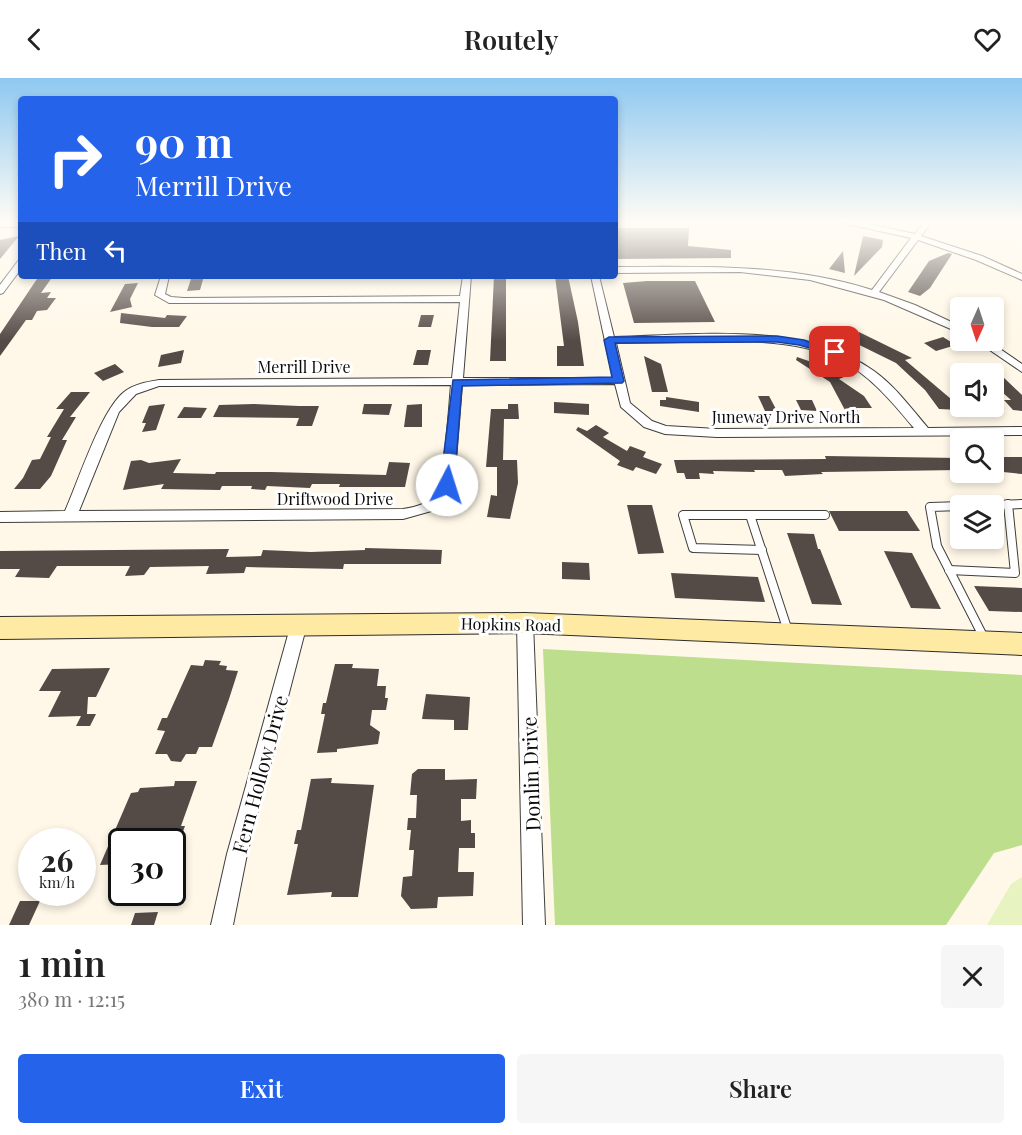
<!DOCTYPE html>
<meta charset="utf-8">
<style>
:root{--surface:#fff;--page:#f6f6f6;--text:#222;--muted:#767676;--accent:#2563eb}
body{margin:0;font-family:"Playfair Display",serif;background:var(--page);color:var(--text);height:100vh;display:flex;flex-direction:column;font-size:22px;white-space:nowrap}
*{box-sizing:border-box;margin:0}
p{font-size:20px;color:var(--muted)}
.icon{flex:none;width:33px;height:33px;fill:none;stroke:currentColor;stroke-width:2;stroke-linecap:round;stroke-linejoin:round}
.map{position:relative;height:847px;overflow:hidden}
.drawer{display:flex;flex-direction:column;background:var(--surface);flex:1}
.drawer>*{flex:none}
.banner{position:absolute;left:18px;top:18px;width:600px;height:183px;border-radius:6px;box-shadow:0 3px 9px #0003;background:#2563eb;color:#fff;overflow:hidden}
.needle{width:39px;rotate:183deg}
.fabs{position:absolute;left:950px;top:219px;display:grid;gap:12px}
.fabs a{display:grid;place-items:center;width:54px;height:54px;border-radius:6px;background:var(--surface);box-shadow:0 3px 9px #0003;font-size:30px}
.speed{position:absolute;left:18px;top:750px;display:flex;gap:12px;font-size:30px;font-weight:700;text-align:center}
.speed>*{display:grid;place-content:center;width:78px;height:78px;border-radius:50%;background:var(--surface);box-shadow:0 3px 9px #0003;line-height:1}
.speed small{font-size:15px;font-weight:400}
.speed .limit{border:3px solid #111;border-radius:9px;background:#fff;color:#111}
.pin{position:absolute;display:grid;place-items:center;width:51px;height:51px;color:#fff;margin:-26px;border-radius:12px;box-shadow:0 3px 9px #0006}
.me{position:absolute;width:66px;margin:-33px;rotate:5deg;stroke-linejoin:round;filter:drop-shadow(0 0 4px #0008)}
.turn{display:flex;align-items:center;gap:21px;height:126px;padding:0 18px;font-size:27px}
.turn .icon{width:78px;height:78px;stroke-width:2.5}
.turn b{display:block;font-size:42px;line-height:51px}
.then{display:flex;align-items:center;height:57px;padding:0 18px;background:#0003;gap:12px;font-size:22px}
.round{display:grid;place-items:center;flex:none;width:63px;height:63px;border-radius:6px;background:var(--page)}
.overview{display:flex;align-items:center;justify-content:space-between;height:102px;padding:0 18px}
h1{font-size:36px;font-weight:600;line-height:45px}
.button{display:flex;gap:12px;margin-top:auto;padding:12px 18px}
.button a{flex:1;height:69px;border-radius:6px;background:var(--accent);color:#fff;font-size:24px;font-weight:600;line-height:69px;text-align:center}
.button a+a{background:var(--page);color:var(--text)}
header{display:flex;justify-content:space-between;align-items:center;height:78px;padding:0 18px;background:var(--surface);font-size:27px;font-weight:600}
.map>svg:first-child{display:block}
.forest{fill:#bcde8d}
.pitch{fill:#e8f3c2}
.building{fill:#544a46}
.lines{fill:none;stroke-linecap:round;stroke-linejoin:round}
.lane-casing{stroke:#3e3e3e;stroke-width:10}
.street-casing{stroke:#3e3e3e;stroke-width:2}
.secondary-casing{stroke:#2d2d2d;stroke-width:2}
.lane{stroke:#fff;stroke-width:8}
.street{fill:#fff;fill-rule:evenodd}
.secondary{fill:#ffeaa3;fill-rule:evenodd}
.route{fill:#2563eb;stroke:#184099;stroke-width:1.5}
.labels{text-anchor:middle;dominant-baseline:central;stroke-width:6;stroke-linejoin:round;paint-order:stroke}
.street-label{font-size:16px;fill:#0b0b0b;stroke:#fff}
.near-street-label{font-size:20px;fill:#0b0b0b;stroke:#fff}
</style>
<header><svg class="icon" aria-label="back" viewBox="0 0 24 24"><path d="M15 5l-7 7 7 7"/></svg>Routely<svg class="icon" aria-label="heart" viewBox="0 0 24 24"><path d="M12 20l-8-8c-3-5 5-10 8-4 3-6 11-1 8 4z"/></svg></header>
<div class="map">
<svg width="1022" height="847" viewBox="0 0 1022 847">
<rect width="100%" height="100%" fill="#fff8e8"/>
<!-- forest -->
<polygon class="forest" points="543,571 1022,597 1022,767 994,775 946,847 555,847"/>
<!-- pitch -->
<polygon class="pitch" points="1022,799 1022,847 987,847 1011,806"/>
<!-- building -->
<g class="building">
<polygon points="615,150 689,150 688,168 731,172 731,180 615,181"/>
<polygon points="19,158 0,181 0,162"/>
<polygon points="863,158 883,162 882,169 854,198"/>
<polygon points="843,173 845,195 829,191"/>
<polygon points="948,175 952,176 930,210 920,218 908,214 929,183"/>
<polygon points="39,198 53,198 41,215 51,214 47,220 56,220 47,232 37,233 32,242 26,242 0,278 0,256"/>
<polygon points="192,198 204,198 200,212 187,213"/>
<polygon points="494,198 506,198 506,283 490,283"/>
<polygon points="555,198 568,198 578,244 584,288 557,288 557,268 564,268"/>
<polygon points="647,203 695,203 715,244 634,245 623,205"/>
<polygon points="138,205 130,221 132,229 110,234 125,206"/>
<polygon points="121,235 165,240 167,237 187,238 179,249 152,249 120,245"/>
<polygon points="421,237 434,237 431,249 418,249"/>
<polygon points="839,251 858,256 859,254 912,280 905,282 951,321 960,332 939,331 925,312 896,285 837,256"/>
<polygon points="943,259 956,267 936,273 924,265"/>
<polygon points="184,272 181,285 158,289 161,277"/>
<polygon points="417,272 431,272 428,287 413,287"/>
<polygon points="644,278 661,286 668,314 652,314"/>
<polygon points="797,279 832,291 844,299 839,301 864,318 872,330 856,330 858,334 846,334 830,304 796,282"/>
<polygon points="115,286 124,294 103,303 94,295"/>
<polygon points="1001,297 1022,317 1022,333 1013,332 1004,322 1011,322 993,306 993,298"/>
<polygon points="71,314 90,314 70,339 76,339 62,362 67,362 51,398 40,411 14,411 23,400 32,382 40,381 51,359 47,359 64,331 56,331"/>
<polygon points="758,318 769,318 777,333 765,333"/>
<polygon points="666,319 699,324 699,334 660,328 660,322 666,322"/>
<polygon points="796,322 812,322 817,333 801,332"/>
<polygon points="554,324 589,326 589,337 554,335"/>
<polygon points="165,326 156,352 142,354 146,345 142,345 149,328"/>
<polygon points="254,326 299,328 319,328 312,348 296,348 299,340 213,339 219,327"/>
<polygon points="364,326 392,326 389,337 362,336"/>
<polygon points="422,326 422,349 404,349 407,327"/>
<polygon points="508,326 518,326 519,341 504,341 503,382 517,382 518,405 510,441 487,439 491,417 497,418 497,389 486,389 491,331 508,331"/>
<polygon points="184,329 207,330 201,340 177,340"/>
<polygon points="596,347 609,355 603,359 627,373 630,368 646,374 643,379 662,386 656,396 636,389 633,393 617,387 620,383 576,352 578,349 587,353"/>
<polygon points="825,378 960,380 960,392 821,394 823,396 785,398 782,392 754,392 755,394 713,393 714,396 699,395 700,401 686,401 684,395 677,395 674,382 826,381"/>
<polygon points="993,379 1022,379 1022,396 993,393"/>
<polygon points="181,381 173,395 215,396 216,394 271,394 386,397 389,384 410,385 405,409 339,409 340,406 312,406 310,410 267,408 265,412 251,411 252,408 222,408 220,412 161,411 164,406 123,412 131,383 141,382 149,385"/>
<polygon points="627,427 652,427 664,475 638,476"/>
<polygon points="829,433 907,433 920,453 839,453"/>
<polygon points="787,455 814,456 818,471 820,471 842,527 812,526"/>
<polygon points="365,470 442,472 441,486 344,486 343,491 246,489 244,495 206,496 209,488 150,489 144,497 125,498 130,488 57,488 49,500 15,499 20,491 0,491 0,473 229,471 226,479 261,478 263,472 311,474 365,472"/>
<polygon points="884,473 912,475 941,531 911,530"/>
<polygon points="562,484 589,485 590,502 562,501"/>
<polygon points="671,495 758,499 765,524 675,520"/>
<polygon points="974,508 1022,510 1022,534 989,533"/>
<polygon points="205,582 221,583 219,587 227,588 226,592 238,593 229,621 212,669 199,669 196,676 186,676 181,684 171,683 167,676 155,676 165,653 157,652 162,640 167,640 191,587 203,588"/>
<polygon points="335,586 353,586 352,590 379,591 377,608 386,608 385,620 388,620 386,632 372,632 370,647 380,654 378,666 337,671 337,674 317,675 325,636 321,636 323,625 326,625"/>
<polygon points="110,590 96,619 88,619 87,636 96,636 90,648 76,648 81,638 48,639 61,613 39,613 52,591"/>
<polygon points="426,616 470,619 468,652 454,652 454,642 422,641"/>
<polygon points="418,691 445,691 445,702 477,701 476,721 461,721 461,743 471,742 471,755 475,755 475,770 459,770 458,794 474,794 473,818 438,819 437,830 411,831 401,818 403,799 412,798 414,772 409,772 411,752 407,752 408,740 416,740 417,717 410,717 412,696"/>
<polygon points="332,700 331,705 374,707 358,819 331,819 332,814 287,817 298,766 294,766 297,752 301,752 311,701"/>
<polygon points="175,703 197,703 181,748 185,748 179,764 122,764 122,786 100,787 131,715 138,714 140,710 174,708"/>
<polygon points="20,823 40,823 29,847 9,847"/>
<polygon points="158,834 154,847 131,847 135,835"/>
</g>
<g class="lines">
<defs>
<g id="lane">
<polyline points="750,437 788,553"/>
<polyline points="762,472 693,470 683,437 825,437"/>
<polyline points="949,492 1015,495 1008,426"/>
<polyline points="984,560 937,468 930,429 1022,426"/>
</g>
<g id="street">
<path d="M838,144L865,145L915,156L924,144H932L921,158L982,178L1022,196V202L976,182L918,162L879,214L915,227L960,248V255L884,222L810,202L740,194L615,195V189C702,189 787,185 872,212L911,160Z"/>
<rect x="0" y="145" width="21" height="4"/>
<polygon points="21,182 21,191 3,215 0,216 0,207 18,183"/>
<path d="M161,198H169L165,216L171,219L184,220L460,218L463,198H471L463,300H613L591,198H599L614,259C697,257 804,243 874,293C895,308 911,330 928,350L1022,349V357L717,359L665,356L644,349L621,329L615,306L462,307L454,407L444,424L435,432L403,441L0,444V434L65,433C78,404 101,332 124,314C134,306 147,304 159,302L452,300L460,224L169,225L155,217ZM749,263C835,268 860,284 914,350L717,351L666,348L652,343L630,325L616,265ZM451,307C449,327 445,402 436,415C428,426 416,429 403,431L79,433L119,334L136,316L159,308Z"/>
<polygon points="975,262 987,262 1022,286 1022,294"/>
<polygon points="525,538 531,540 533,545 545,847 523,847 517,545 519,540"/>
<polygon points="299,539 305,541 307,546 247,776 233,847 211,847 227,776 291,546 293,541"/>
</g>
<polygon id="secondary" points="525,535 1022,555 1022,577 525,555 0,561 0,539"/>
</defs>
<!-- lane casing -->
<use href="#lane" class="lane-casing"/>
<!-- street casing -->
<use href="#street" class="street-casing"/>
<!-- secondary casing -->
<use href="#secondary" class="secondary-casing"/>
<!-- lane -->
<use href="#lane" class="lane"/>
<!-- street -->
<use href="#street" class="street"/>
<!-- secondary -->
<use href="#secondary" class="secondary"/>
</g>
<!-- sky -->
<linearGradient id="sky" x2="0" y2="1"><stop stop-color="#8ec8f0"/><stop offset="0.55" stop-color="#fffcf5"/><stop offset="1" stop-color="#fffcf5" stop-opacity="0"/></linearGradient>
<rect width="1022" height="263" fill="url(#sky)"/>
<!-- route -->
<polygon class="route" points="777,258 804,262 840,274 835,277 799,267 777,264 615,265 624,303 622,305 462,308 454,407 447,412 440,407 453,302 612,299 604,262 609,259"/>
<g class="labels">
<!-- street labels -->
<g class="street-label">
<text x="304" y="288">Merrill Drive</text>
<text x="786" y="338">Juneway Drive North</text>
<text x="335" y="420">Driftwood Drive</text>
<text transform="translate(511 546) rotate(1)">Hopkins Road</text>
</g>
<!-- near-street labels -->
<g class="near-street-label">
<text transform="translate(259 696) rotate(-75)">Fern Hollow Drive</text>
<text transform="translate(530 696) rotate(-92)">Donlin Drive</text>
</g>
</g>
</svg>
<div class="fabs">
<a><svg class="needle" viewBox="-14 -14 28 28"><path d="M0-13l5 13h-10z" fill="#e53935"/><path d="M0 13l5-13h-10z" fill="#767676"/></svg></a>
<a><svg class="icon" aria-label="sound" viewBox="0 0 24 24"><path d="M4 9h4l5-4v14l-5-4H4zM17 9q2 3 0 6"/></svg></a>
<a><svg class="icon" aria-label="search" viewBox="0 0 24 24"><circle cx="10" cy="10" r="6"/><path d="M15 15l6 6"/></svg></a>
<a><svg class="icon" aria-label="layers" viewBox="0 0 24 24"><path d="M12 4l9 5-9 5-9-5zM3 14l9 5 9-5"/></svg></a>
</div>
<div class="speed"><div>26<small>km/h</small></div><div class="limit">30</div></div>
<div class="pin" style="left:835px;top:274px;background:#d93025"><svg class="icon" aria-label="arrive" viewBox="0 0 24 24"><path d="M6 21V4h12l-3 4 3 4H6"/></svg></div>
<svg class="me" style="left:447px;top:407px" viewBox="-20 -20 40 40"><circle r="19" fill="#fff"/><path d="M0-13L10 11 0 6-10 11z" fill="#2563eb"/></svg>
<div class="banner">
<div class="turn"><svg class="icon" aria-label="right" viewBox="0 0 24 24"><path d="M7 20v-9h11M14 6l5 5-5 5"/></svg><div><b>90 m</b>Merrill Drive</div></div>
<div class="then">Then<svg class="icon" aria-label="left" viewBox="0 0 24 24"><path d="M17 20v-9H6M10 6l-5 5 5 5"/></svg></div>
</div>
</div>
<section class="drawer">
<div class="overview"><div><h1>1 min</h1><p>380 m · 12:15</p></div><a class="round"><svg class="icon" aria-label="close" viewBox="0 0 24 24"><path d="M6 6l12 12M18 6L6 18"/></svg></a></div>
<div class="button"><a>Exit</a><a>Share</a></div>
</section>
